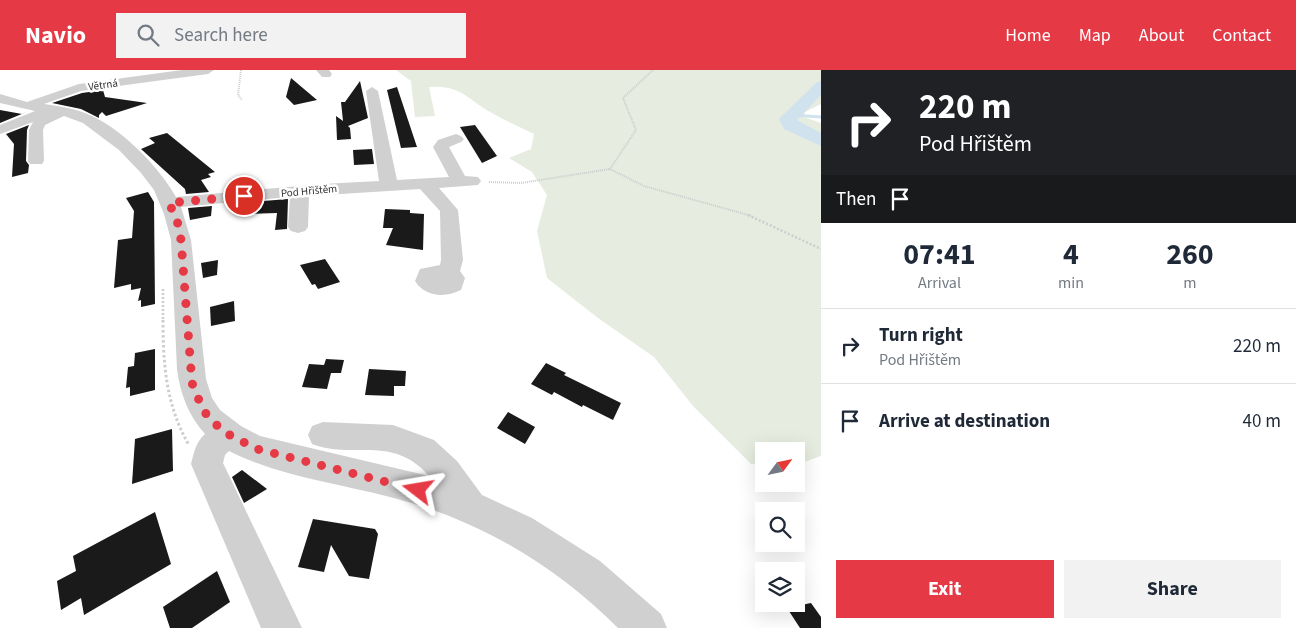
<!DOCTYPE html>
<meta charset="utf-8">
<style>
:root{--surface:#fff;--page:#f2f2f3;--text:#1f2937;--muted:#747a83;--line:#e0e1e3;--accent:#e63946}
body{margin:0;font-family:"Source Sans 3",sans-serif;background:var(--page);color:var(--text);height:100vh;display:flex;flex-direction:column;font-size:19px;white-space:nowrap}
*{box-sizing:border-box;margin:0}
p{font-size:16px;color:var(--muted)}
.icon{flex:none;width:28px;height:28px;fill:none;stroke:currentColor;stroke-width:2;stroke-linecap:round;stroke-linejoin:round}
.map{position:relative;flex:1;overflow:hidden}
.details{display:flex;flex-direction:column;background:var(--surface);width:475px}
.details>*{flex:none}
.banner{background:#202124;color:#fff;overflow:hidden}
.needle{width:32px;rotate:57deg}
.fabs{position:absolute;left:755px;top:372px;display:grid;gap:10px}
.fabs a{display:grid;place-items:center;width:50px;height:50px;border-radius:0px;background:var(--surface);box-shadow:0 5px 20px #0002;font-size:25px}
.pin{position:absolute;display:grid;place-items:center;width:42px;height:42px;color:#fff;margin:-21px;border:2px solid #fff;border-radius:50%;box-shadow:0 1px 5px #0007}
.me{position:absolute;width:55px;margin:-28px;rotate:284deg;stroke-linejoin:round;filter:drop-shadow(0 0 4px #0008)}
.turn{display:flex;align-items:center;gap:18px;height:105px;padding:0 15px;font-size:22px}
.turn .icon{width:65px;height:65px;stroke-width:2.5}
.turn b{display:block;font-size:35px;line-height:42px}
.then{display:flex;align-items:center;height:48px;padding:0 15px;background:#0003;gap:10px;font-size:19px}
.eta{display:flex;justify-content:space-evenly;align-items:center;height:85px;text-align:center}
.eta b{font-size:30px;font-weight:700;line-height:35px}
.cta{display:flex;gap:10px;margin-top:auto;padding:10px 15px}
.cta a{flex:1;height:58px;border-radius:0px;background:var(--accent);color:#fff;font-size:20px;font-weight:700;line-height:58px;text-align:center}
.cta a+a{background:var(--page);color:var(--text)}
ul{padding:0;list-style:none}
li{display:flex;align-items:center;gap:15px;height:75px;padding:0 15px;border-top:1px solid var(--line)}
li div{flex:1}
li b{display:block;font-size:19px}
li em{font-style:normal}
header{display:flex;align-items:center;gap:30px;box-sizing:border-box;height:70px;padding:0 25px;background:var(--accent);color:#fff}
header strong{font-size:24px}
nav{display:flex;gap:28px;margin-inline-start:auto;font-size:18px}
.search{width:350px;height:45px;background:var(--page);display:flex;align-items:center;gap:12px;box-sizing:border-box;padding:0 18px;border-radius:0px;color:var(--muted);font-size:19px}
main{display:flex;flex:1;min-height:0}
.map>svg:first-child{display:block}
.green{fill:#e6ecdf}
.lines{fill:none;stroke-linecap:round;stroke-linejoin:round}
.stream{stroke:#cfe2ee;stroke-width:3}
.river{fill:#cfe2ee;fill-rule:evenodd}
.building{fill:#1a1a1a}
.path-far2{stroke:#cdcdcd;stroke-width:2;stroke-dasharray:1 1;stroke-linecap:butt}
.path-far1{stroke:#cdcdcd;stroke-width:2.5;stroke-dasharray:2 2;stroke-linecap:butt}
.path{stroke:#cdcdcd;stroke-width:3;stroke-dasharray:2.5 2.5;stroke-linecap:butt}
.minor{fill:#d0d0d0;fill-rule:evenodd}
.route{stroke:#e63946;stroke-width:9;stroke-dasharray:0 16.2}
.labels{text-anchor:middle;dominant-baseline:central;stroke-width:5;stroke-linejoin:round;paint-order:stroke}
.far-street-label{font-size:11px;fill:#333;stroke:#fff}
</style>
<header>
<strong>Navio</strong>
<div class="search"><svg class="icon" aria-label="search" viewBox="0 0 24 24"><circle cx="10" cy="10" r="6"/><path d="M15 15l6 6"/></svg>Search here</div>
<nav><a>Home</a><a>Map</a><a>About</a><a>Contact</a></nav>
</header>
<main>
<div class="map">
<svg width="821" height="558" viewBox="0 0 821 558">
<rect width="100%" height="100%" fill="#fff"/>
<!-- green -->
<path class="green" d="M396,0H821V34L805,42L804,47L821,53V386L796,395V381H764V394H751L693,336L654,287L598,248L547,208L537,161L547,125L532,102L509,88L531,79L534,64C520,57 506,51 492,43C468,30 461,14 429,17L435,46L415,47L411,11Z"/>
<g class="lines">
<!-- stream -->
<polyline class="stream" points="791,45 821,47"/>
<!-- river -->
<polygon class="river" points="821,11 821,25 797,50 821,63 821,76 784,59 779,49 816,13"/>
</g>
<!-- building -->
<g class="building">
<polygon points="291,8 317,30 294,35 286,27"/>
<polygon points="360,11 368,48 348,56 350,58 351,69 337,70 336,46 343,51 341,32 345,32"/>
<polygon points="397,17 417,77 401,78 387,20"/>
<polygon points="103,20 105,27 147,33 106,46 102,42 99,45 99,48 81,39 52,33 82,23"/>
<polygon points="0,40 22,44 29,41 0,53"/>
<polygon points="29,55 27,60 26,91 29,95 28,103 12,107 14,74 6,64"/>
<polygon points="475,55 497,86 482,93 460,57"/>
<polygon points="167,63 215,102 208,104 211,107 201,110 209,122 186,124 185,119 141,79 155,73 149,68"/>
<polygon points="372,79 374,94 354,95 353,80"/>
<polygon points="148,122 154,132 155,234 141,237 141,230 138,231 141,218 131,220 131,214 114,218 118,170 132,168 134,141 126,128"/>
<polygon points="288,129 287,159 275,160 277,143 250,144 252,132"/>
<polygon points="212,136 211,146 190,150 188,138"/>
<polygon points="385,139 410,140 410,143 424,144 423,180 386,175 393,158 383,158"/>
<polygon points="325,189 340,212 318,219 315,214 312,215 300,195"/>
<polygon points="218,190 217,205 203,208 201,193"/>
<polygon points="234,231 235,251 211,256 210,237"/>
<polygon points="155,279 155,320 130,326 130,317 126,318 128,297 134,296 135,283"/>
<polygon points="326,289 344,290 341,303 331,303 327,319 302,317 309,294 324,295"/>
<polygon points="546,293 566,303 564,305 621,333 613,350 583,335 582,337 554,322 552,325 531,314"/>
<polygon points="369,299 406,301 405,316 394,316 394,326 365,325"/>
<polygon points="508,342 535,357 525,374 497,358"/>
<polygon points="172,359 173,401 132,414 135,369"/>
<polygon points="242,400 267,419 244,433 232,407"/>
<polygon points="155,442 171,494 84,545 81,528 61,540 57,511 76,501 73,486"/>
<polygon points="313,449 375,459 378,464 369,509 349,506 331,475 324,502 298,497"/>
<polygon points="217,501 230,532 192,558 170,558 163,537"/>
<polygon points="811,533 821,547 821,558 800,558 787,538"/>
</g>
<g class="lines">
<!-- path-far2 -->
<g class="path-far2">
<polyline points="241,0 238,25 242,30"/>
<polyline points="653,0 623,28 636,60 610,99 644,116 752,146"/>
<polyline points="489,112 521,113 610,99"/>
</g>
<!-- path-far1 -->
<g class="path-far1">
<polyline points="748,145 821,179"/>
<polyline points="163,219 163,251"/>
</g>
<!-- path -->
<path class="path" d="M163,250C163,294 166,336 189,375"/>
<!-- minor -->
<g class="minor">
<path d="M182,0H214L208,4L81,21L44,34C58,36 72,38 85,43C119,56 158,95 176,127L322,114L379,111L366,21L372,17L378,21L397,110L449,107L433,77L438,70L456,64L461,66L464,69L461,72L449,77L465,106L478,107L481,111L478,115L439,118L458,140L463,190L460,201L465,208L461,220C445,228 425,227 415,211L420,199L440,195L441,190L440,141L420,119L309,126L308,157L305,161L298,163L291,161L288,157L290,127L181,137L191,170L206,309L212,328L220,340L241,356L260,366L429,406C392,364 355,390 312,374L308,365L312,356L323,352L393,355L434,370L457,391L482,425L532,448L600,491L661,544L667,558H618C554,494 477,449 390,427C336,413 278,406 229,381L225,385L223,393L302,558H261L191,394C194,382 196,372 205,364C188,345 180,323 177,299L171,170L164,144L154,120L141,103L119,80L83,53L64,46L45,55L43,60L44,91L42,94H30L28,91L29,60L33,52L0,64V55L35,41L0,33V24L27,32L79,14Z"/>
<polygon points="316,0 329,0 332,4 330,7 322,7"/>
</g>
</g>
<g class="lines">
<!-- route -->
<polyline class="route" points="244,126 169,133 177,150 181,170 192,313 203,340 213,352 226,363 257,379 418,420"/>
</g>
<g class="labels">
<!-- far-street labels -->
<g class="far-street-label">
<text transform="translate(103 15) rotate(-8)">Větrná</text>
<text transform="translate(309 121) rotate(-5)">Pod Hřištěm</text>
</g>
</g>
</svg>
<div class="fabs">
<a><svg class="needle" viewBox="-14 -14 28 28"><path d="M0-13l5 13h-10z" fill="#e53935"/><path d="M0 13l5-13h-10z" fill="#747a83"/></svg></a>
<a><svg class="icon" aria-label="search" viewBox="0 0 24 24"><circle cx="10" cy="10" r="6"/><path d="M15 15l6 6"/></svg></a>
<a><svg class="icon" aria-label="layers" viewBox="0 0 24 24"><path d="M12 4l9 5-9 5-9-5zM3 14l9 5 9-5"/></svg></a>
</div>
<div class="pin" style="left:244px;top:126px;background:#d93025"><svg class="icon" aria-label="arrive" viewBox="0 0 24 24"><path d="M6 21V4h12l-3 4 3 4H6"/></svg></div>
<svg class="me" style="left:418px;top:420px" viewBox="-20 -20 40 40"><path d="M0-17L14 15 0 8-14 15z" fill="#e63946" stroke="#fff" stroke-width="4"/></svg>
</div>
<section class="details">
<div class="banner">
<div class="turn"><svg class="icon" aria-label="right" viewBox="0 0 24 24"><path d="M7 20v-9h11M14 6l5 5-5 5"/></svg><div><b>220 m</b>Pod Hřištěm</div></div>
<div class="then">Then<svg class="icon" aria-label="arrive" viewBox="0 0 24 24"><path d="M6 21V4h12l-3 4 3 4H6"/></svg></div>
</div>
<div class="eta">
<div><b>07:41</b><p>Arrival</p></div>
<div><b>4</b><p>min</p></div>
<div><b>260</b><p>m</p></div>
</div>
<ul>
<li><svg class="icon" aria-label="right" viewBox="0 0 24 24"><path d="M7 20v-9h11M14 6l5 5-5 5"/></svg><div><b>Turn right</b><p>Pod Hřištěm</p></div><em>220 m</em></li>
<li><svg class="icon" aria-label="arrive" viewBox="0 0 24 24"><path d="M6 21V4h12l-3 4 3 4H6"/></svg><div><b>Arrive at destination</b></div><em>40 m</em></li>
</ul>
<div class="cta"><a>Exit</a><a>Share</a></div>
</section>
</main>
